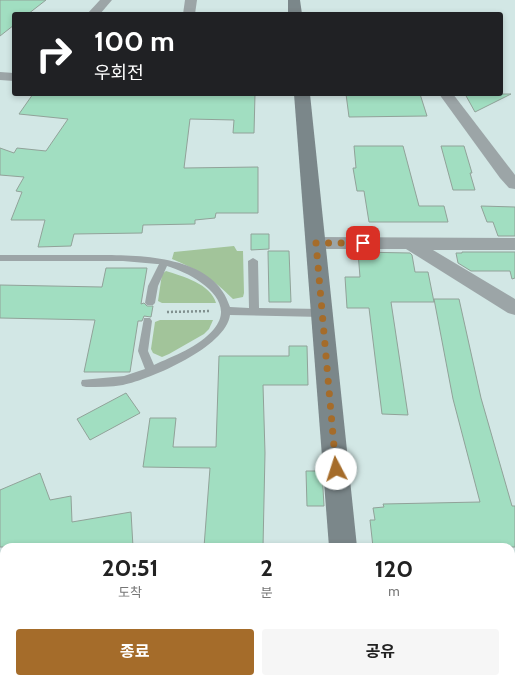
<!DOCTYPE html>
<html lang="ko">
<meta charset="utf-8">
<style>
:root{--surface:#fff;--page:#f6f6f6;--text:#222;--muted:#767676;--accent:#a56c2a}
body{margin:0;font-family:Cabin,"Noto Sans KR",sans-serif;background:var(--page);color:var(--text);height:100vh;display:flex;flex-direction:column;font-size:15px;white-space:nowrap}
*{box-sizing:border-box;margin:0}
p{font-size:13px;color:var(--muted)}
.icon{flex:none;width:22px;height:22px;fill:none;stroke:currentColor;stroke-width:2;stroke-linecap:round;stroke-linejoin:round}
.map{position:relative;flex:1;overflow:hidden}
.drawer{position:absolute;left:0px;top:543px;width:515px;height:140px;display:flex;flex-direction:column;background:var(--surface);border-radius:12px 12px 0 0;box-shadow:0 2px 6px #0003}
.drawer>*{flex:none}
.top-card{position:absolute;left:12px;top:12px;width:491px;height:84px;border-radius:4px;box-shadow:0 2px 6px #0003;background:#202124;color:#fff;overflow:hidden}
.pin{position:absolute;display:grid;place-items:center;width:34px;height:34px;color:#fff;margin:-17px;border-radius:8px;box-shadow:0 2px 6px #0006}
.me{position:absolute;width:44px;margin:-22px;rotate:355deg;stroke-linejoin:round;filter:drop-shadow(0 0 3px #0008)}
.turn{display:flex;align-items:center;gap:14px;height:84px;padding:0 16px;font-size:18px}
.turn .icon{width:52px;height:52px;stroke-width:2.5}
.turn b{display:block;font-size:28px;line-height:34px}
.eta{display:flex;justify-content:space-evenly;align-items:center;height:68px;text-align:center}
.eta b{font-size:24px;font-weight:700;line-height:28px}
.action{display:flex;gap:8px;margin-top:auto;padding:8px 16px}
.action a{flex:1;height:46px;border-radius:4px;background:var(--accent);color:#fff;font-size:16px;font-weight:700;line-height:46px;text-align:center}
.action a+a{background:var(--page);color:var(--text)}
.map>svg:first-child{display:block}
.built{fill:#bcdad7}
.green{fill:#a2c49a}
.building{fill:#a1dec1;stroke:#91a299}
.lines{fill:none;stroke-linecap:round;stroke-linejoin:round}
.path{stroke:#81908f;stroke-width:2.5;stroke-dasharray:2 2;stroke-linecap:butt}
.lane{fill:#9ca5a7;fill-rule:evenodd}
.street{fill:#9ca5a7;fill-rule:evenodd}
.secondary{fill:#7b878a;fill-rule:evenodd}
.route{stroke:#a56c2a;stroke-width:7;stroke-dasharray:0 12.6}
</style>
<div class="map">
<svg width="515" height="683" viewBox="0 0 515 683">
<rect width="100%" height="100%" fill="#d2e7e5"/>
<!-- built -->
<polygon class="built" points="511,582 515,582 515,683 287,683 310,679 511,679"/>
<!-- green -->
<g class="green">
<path d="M234,246L237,251H243L244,293L243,297L233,299C213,279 198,270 172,259L174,252Z"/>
<path d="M166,271C182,276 211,284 216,303H162L158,301L162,274Z"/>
<polygon points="160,320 213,320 209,329 204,334 169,354 162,357 153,353 151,349 155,322"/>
</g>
<!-- building -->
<g class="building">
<polygon points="0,0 46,0 28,14 14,14 14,25 0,36"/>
<polygon points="33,94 255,94 254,133 233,133 234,120 190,119 184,168 258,167 258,213 216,213 215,218 195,220 195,224 143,225 142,233 74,234 71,246 38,247 45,220 11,220 22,192 16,191 24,177 0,175 0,148 14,153 17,148 46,151 68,119 19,114"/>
<polygon points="346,94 420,94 427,116 349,117"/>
<polygon points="465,94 511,94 475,112"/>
<polygon points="354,146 403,146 419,206 444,206 448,222 369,222 364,191 357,191 353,168 356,168"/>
<polygon points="441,146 464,146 472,173 470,173 475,190 453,190"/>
<polygon points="481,206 515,207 515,236 498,236 493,222 487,222"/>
<polygon points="251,234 269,234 269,249 251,250"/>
<polygon points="268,251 289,251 291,302 269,302"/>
<polygon points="358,252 410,253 412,255 415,272 428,272 434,302 391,302 408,415 382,414 369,308 347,308 345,277 360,277"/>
<polygon points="462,252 515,252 515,278 512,279 510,271 471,271 458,263 456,253 462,253"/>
<polygon points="106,268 147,268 141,304 144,303 147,306 153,306 151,317 144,316 142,321 138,321 130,372 84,372 95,320 0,318 0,285 102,287"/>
<polygon points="434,299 459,299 481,398 512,506 515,506 515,547 373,547 370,520 375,520 373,508 384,507 383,504 480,502 453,399"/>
<polygon points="289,346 307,346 308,385 263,385 265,453 263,547 204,547 210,468 143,467 150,418 176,418 173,447 216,447 219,356 289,356"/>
<polygon points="126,393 140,413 90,440 77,419"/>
<polygon points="306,471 322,471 324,506 307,506"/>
<polygon points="40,473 50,500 71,496 72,522 131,512 133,547 0,547 0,490"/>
</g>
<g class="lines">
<!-- path -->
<polyline class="path" points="167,312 211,311"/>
<!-- lane -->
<path class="lane" d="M0,255C26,255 53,255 79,255C126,255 213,250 230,307L249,308L248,261L253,258L258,261L259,308L322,309L327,313L322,317L230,315C226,347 151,379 123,385C111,387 98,387 86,387L82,386L81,383L82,380L124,376L145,369L138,351L144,318H150L152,321L148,351L154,365C173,356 199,347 214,329C239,299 191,273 167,266L158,286L155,303L153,305H147L145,303L148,286L159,264H157L123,261H0Z"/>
<!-- street -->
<g class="street">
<polygon points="100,0 112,0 100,14 87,14"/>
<polygon points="185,0 197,0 195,14 183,14"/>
<polygon points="0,72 14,73 14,81 0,80"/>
<polygon points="439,94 453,94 515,175 515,189 509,188 500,178"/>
<polygon points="316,237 515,238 515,250 433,250 515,299 515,315 508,313 406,249 316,249 310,247 307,243 310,239"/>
<polygon points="122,679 172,679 170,683 121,683"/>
</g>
<!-- secondary -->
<g class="secondary">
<polygon points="288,0 300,0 302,14 288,14"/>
<polygon points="294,94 310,94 357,547 329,547"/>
<polygon points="343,679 375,679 376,683 344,683"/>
</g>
</g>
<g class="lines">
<!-- route -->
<polyline class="route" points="336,469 316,243 363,243"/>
</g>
</svg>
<div class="pin" style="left:363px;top:243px;background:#d93025"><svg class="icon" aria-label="arrive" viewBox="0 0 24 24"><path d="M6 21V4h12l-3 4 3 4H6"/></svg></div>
<svg class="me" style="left:336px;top:469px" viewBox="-20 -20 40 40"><circle r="19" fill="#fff"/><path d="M0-13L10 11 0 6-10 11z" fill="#a56c2a"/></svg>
<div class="top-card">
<div class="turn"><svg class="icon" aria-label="right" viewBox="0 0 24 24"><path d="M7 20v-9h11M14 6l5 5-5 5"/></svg><div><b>100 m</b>우회전</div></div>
</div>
<section class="drawer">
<div class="eta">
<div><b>20:51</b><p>도착</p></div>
<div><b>2</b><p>분</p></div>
<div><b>120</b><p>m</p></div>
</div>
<div class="action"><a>종료</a><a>공유</a></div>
</section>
</div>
